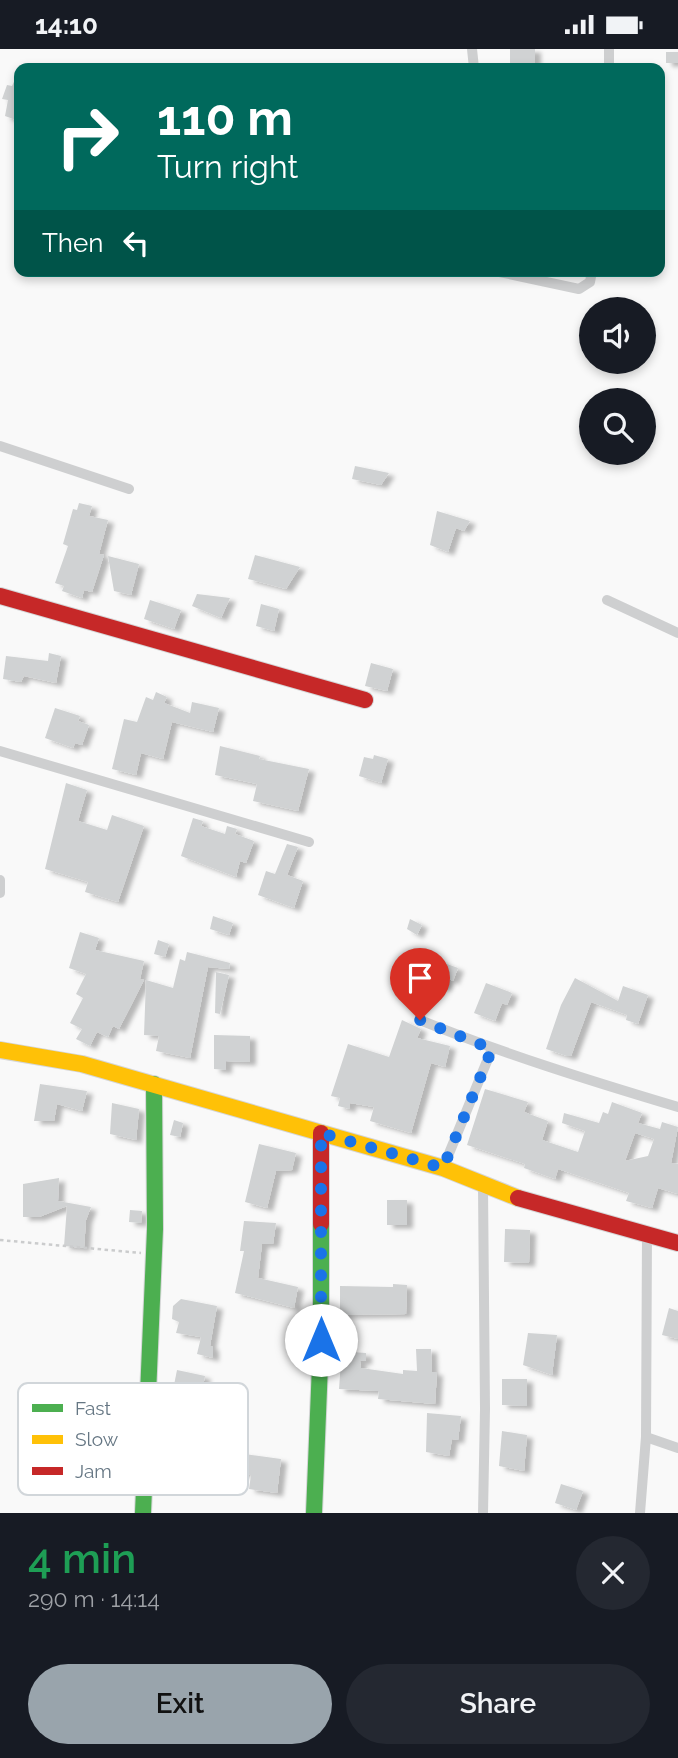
<!DOCTYPE html>
<meta charset="utf-8">
<style>
:root{--surface:#171b24;--page:#242831;--text:#f1f3f6;--muted:#9ea1a6;--accent:#99a4ac}
body{margin:0;font-family:Raleway,sans-serif;background:var(--page);color:var(--text);height:100vh;display:flex;flex-direction:column;font-size:26px;white-space:nowrap}
*{box-sizing:border-box;margin:0}
p{font-size:23px;color:var(--muted)}
.icon{flex:none;width:38px;height:38px;fill:none;stroke:currentColor;stroke-width:2;stroke-linecap:round;stroke-linejoin:round}
.map{position:relative;height:1464px;overflow:hidden}
.sheet{display:flex;flex-direction:column;background:var(--surface);flex:1}
.sheet>*{flex:none}
.top-card{position:absolute;left:14px;top:14px;width:651px;height:214px;border-radius:14px;box-shadow:0 4px 10px #0003;background:#00695c;color:#fff;overflow:hidden}
.controls{position:absolute;left:579px;top:248px;display:grid;gap:14px}
.controls a{display:grid;place-items:center;width:77px;height:77px;border-radius:50%;background:var(--surface);box-shadow:0 4px 10px #0003;font-size:35px}
.pin{position:absolute;display:grid;place-items:center;width:60px;height:60px;color:#fff;margin:-72px -30px;border-radius:50% 50% 50% 0;rotate:-45deg;box-shadow:0 0 7px #0007}
.pin .icon{rotate:45deg}
.me{position:absolute;width:77px;margin:-38px;rotate:0deg;stroke-linejoin:round;filter:drop-shadow(0 0 5px #0008)}
.turn{display:flex;align-items:center;gap:24px;height:147px;padding:0 28px;font-size:32px}
.turn .icon{width:91px;height:91px;stroke-width:2.5}
.turn b{display:block;font-size:49px;line-height:60px}
.then{display:flex;align-items:center;height:66px;padding:0 28px;background:#0003;gap:14px;font-size:26px}
.round{display:grid;place-items:center;flex:none;width:74px;height:74px;border-radius:37px;background:var(--page)}
.head{display:flex;align-items:center;justify-content:space-between;height:119px;padding:0 28px}
h1{font-size:42px;font-weight:600;line-height:52px;color:#1e9e55}
.primary-button{display:flex;gap:14px;margin-top:auto;padding:14px 28px}
.primary-button a{flex:1;height:80px;border-radius:42px;background:var(--accent);color:#111;font-size:28px;font-weight:600;line-height:80px;text-align:center}
.primary-button a+a{background:var(--page);color:var(--text)}
.status{display:flex;justify-content:space-between;align-items:center;height:49px;padding:0 35px;background:var(--surface);direction:ltr}
.status svg{height:19px;fill:currentColor}
.map>svg:first-child{display:block}
.building{fill:#d0d2d3;fill-rule:evenodd;filter:url(#shadow)}
.lines{fill:none;stroke-linecap:round;stroke-linejoin:round}
.fast-casing{stroke:#d5d6d7;stroke-width:18}
.slow-casing{stroke:#d5d6d7;stroke-width:18}
.jam-casing{stroke:#d5d6d7;stroke-width:18}
.path{stroke:#cbcccd;stroke-width:2.5;stroke-dasharray:3.5 3.5;stroke-linecap:butt}
.street{stroke:#cecfd0;stroke-width:10}
.fast{stroke:#4caf50;stroke-width:16}
.slow{stroke:#ffc107;stroke-width:16}
.jam{stroke:#c62828;stroke-width:16}
.route{stroke:#1a73e8;stroke-width:12;stroke-dasharray:0 21.6}
.key{fill:#fff;stroke:#d1d6da;stroke-width:2}
.key-label{font-size:19px;fill:#657683}
</style>
<div class="status"><b>14:10</b><svg viewBox="0 0 49 12"><path d="M0 12V9h3v3zM5 12V6h3v6zM10 12V3h3v9zM15 12V0h3v12zM26 1h20v11H26zM47 4h2v5h-2z"/></svg></div>
<div class="map">
<svg width="678" height="1464" viewBox="0 0 678 1464">
<defs>
<filter id="shadow"><feDropShadow dx="6" dy="3.5" stdDeviation="2" flood-color="#0004"/></filter>
</defs>
<rect width="100%" height="100%" fill="#f9f9f9"/>
<!-- building -->
<g class="building">
<rect x="510" y="0" width="25" height="19"/>
<rect x="666" y="3" width="12" height="11"/>
<polygon points="19,22 19,72 5,67 8,51 2,50 7,36 12,37"/>
<polygon points="355,417 389,424 381,436 352,430"/>
<polygon points="79,454 92,457 89,467 108,471 99,505 104,506 92,543 84,541 82,549 62,542 64,537 55,534 68,497 63,495 73,460 77,461"/>
<polygon points="437,462 470,472 464,482 456,479 448,503 430,496"/>
<polygon points="255,506 300,518 286,540 248,530"/>
<polygon points="108,507 139,515 131,546 114,542"/>
<polygon points="197,545 230,549 221,569 192,557"/>
<polygon points="150,551 181,561 174,580 144,570"/>
<polygon points="261,555 279,560 274,582 256,577"/>
<polygon points="49,604 61,607 56,634 24,627 21,633 3,630 6,607 48,612"/>
<polygon points="371,614 393,620 387,642 365,637"/>
<polygon points="156,643 167,648 164,654 190,664 192,653 219,659 213,683 172,673 163,710 141,704 136,726 112,720 124,670 137,673 146,648 153,651"/>
<polygon points="55,659 80,667 78,672 89,676 82,696 75,694 73,699 45,689"/>
<polygon points="220,697 260,707 259,710 309,720 298,762 253,752 257,735 215,726"/>
<polygon points="374,706 388,710 381,734 359,727 364,708 373,710"/>
<polygon points="66,734 87,741 78,772 107,781 112,766 144,777 118,853 85,843 88,833 45,820"/>
<polygon points="193,769 203,772 201,777 225,785 227,777 237,780 235,785 254,792 246,814 240,812 236,828 181,807"/>
<polygon points="287,795 298,798 287,826 303,832 294,859 258,846 266,822 275,825"/>
<polygon points="213,867 233,874 229,886 210,880"/>
<polygon points="410,870 422,876 417,886 407,880"/>
<polygon points="80,883 99,889 95,901 144,912 140,930 144,931 119,980 113,977 108,988 97,983 90,997 76,990 82,980 70,974 83,949 76,945 86,925 69,919"/>
<polygon points="158,891 169,895 165,908 154,905"/>
<polygon points="187,903 230,914 229,920 208,918 190,1009 156,1002 159,987 144,986 146,931 173,939 180,910 185,912"/>
<polygon points="433,910 458,919 453,932 449,930 445,939 425,932"/>
<polygon points="216,923 229,926 220,965 215,964"/>
<polygon points="575,929 618,952 623,937 648,946 638,975 626,971 627,966 591,953 571,1007 567,1007 546,1000 561,956"/>
<polygon points="486,934 512,944 507,956 502,954 495,972 474,964"/>
<polygon points="402,971 421,980 417,989 450,997 445,1018 431,1014 411,1084 370,1072 374,1058 350,1054 350,1060 338,1057 340,1049 331,1047 348,995 389,1008"/>
<polygon points="214,986 250,987 250,1013 226,1012 226,1021 214,1020"/>
<polygon points="40,1035 87,1042 82,1062 57,1055 54,1072 34,1072"/>
<path d="M485,1040L528,1053L524,1063L548,1072L542,1091L578,1103L585,1082L562,1074L564,1064L599,1074L603,1063L608,1065L612,1053L642,1064L638,1074L660,1080L662,1073L678,1078L671,1114L678,1115V1145L658,1139L652,1159L626,1152L629,1144L558,1120L555,1130L524,1119L525,1115L467,1096ZM635,1084L654,1090L648,1107L625,1112Z"/>
<polygon points="112,1054 139,1060 136,1091 110,1085"/>
<polygon points="174,1071 183,1074 180,1088 170,1086"/>
<polygon points="259,1095 296,1104 292,1121 276,1122 267,1159 245,1153"/>
<polygon points="59,1129 58,1152 91,1158 86,1171 84,1199 64,1197 67,1157 39,1168 23,1168 23,1135"/>
<rect x="387" y="1151" width="20" height="25"/>
<polygon points="130,1161 142,1162 141,1174 129,1173"/>
<polygon points="244,1172 276,1174 273,1195 262,1195 258,1229 298,1238 294,1259 235,1244 244,1202 240,1202"/>
<polygon points="505,1180 530,1181 529,1214 504,1213"/>
<polygon points="393,1235 407,1236 406,1265 340,1266 340,1237 393,1238"/>
<polygon points="181,1250 217,1257 210,1297 213,1298 213,1309 197,1305 201,1288 176,1284 179,1273 172,1270 173,1257"/>
<polygon points="669,1259 678,1262 678,1290 662,1286"/>
<polygon points="528,1284 557,1286 552,1326 523,1316"/>
<polygon points="416,1300 431,1300 432,1323 437,1323 435,1355 378,1350 379,1342 339,1340 341,1312 338,1312 337,1302 366,1304 366,1312 360,1312 361,1319 403,1325 403,1321 417,1322"/>
<polygon points="177,1321 205,1327 202,1342 174,1336"/>
<polygon points="502,1330 527,1330 527,1357 502,1356"/>
<polygon points="427,1364 461,1367 458,1391 452,1390 449,1407 426,1403"/>
<polygon points="502,1382 527,1386 524,1422 499,1417"/>
<polygon points="199,1391 217,1393 217,1398 237,1404 281,1410 277,1444 249,1440 251,1426 214,1419 214,1422 207,1417 206,1429 195,1428"/>
<polygon points="561,1435 583,1442 576,1461 555,1454"/>
</g>
<g class="lines">
<defs>
<g id="fast">
<polyline points="143,1464 155,1180 154,1035"/>
<polyline points="314,1464 321,1291 321,1175"/>
</g>
<polyline id="slow" points="0,1001 82,1015 443,1119 518,1149"/>
<g id="jam">
<polyline points="0,547 365,651"/>
<polyline points="321,1084 321,1175"/>
<polyline points="518,1149 678,1194"/>
</g>
</defs>
<!-- fast casing -->
<use href="#fast" class="fast-casing"/>
<!-- slow casing -->
<use href="#slow" class="slow-casing"/>
<!-- jam casing -->
<use href="#jam" class="jam-casing"/>
<!-- path -->
<polyline class="path" points="0,1191 141,1204"/>
<!-- street -->
<g class="street">
<polyline points="472,0 474,19"/>
<polyline points="609,19 609,0"/>
<polyline points="495,222 579,240 590,233 592,222"/>
<polyline points="0,397 129,440"/>
<polyline points="607,551 678,584"/>
<polyline points="0,702 309,793"/>
<polyline points="0,831 0,844"/>
<path d="M420,971C504,1005 591,1032 678,1058"/>
<polyline points="443,1119 492,1000"/>
<polyline points="646,1388 678,1399"/>
<polyline points="483,1464 485,1360 483,1138"/>
<polyline points="640,1464 646,1388 647,1186"/>
</g>
<!-- fast -->
<use href="#fast" class="fast"/>
<!-- slow -->
<use href="#slow" class="slow"/>
<!-- jam -->
<use href="#jam" class="jam"/>
</g>
<g class="lines">
<!-- route -->
<polyline class="route" points="321,1291 321,1084 443,1119 492,1000 420,971"/>
</g>
<!-- legend -->
<rect x="18" y="1334" width="230" height="112" rx="10" class="key"/>
<rect x="32" y="1355" width="31" height="8" fill="#4caf50"/>
<rect x="32" y="1386" width="31" height="9" fill="#ffc107"/>
<rect x="32" y="1418" width="31" height="8" fill="#c62828"/>
<g class="key-label">
<text x="75" y="1366">Fast</text>
<text x="75" y="1397">Slow</text>
<text x="75" y="1429">Jam</text>
</g>
</svg>
<div class="controls">
<a><svg class="icon" aria-label="sound" viewBox="0 0 24 24"><path d="M4 9h4l5-4v14l-5-4H4zM17 9q2 3 0 6"/></svg></a>
<a><svg class="icon" aria-label="search" viewBox="0 0 24 24"><circle cx="10" cy="10" r="6"/><path d="M15 15l6 6"/></svg></a>
</div>
<div class="pin" style="left:420px;top:971px;background:#d93025"><svg class="icon" aria-label="arrive" viewBox="0 0 24 24"><path d="M6 21V4h12l-3 4 3 4H6"/></svg></div>
<svg class="me" style="left:321px;top:1291px" viewBox="-20 -20 40 40"><circle r="19" fill="#fff"/><path d="M0-13L10 11 0 6-10 11z" fill="#1a73e8"/></svg>
<div class="top-card">
<div class="turn"><svg class="icon" aria-label="right" viewBox="0 0 24 24"><path d="M7 20v-9h11M14 6l5 5-5 5"/></svg><div><b>110 m</b>Turn right</div></div>
<div class="then">Then<svg class="icon" aria-label="left" viewBox="0 0 24 24"><path d="M17 20v-9H6M10 6l-5 5 5 5"/></svg></div>
</div>
</div>
<section class="sheet">
<div class="head"><div><h1>4 min</h1><p>290 m · 14:14</p></div><a class="round"><svg class="icon" aria-label="close" viewBox="0 0 24 24"><path d="M6 6l12 12M18 6L6 18"/></svg></a></div>
<div class="primary-button"><a>Exit</a><a>Share</a></div>
</section>
